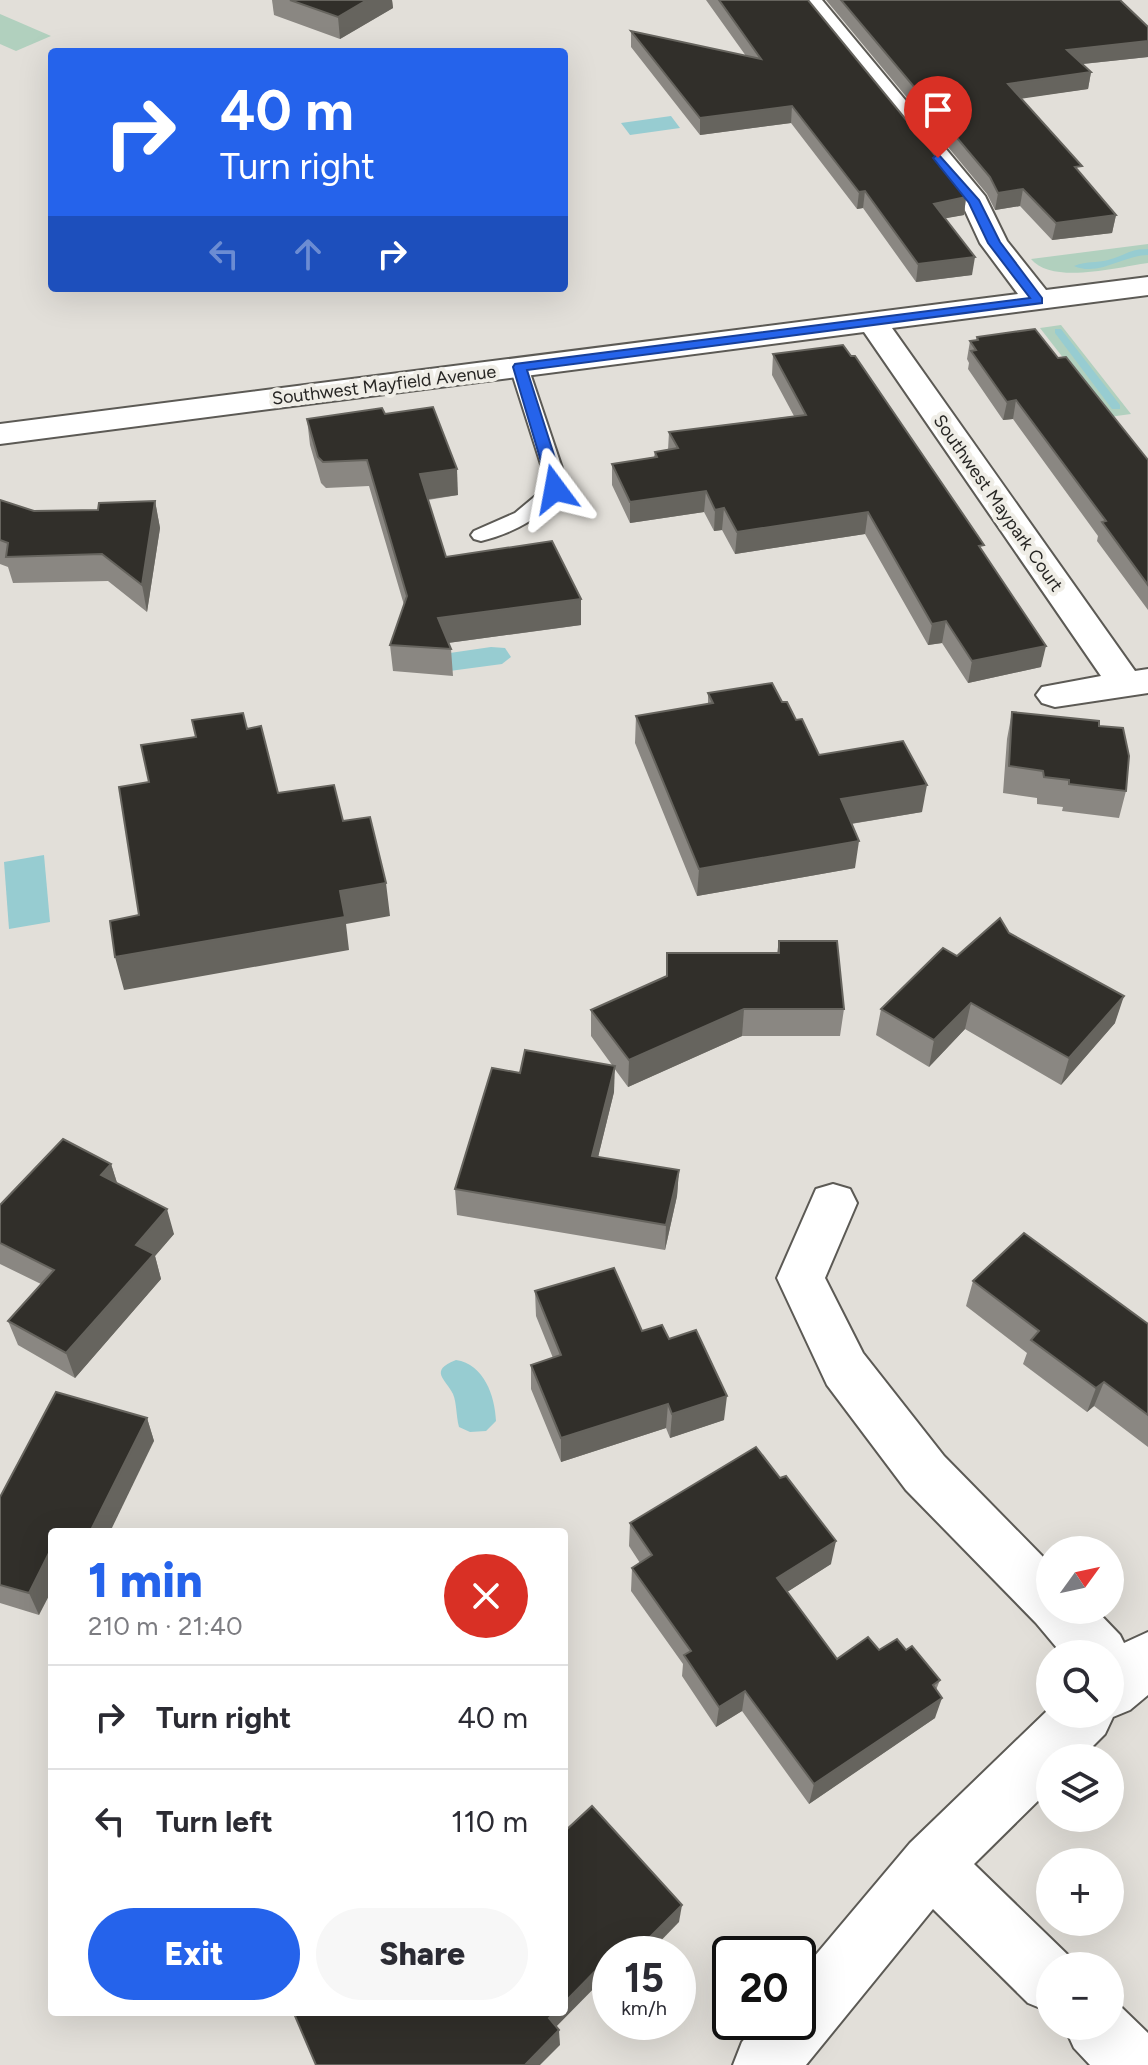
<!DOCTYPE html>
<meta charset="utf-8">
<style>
:root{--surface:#fff;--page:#f7f7f7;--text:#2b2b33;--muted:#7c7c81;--line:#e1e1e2;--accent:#2563eb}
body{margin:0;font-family:Figtree,sans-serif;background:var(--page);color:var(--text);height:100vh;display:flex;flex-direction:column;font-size:30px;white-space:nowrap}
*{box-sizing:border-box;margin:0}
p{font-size:26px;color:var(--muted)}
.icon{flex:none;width:44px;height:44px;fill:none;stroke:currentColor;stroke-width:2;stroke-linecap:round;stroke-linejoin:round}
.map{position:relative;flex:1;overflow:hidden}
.sheet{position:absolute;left:48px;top:1528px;width:520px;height:488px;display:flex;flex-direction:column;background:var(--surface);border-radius:8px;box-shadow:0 8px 32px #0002}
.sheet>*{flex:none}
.banner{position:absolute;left:48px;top:48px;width:520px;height:244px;border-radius:8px;box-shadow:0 8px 32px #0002;background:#2563eb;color:#fff;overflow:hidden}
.needle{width:52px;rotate:57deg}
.buttons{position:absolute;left:1036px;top:1536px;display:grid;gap:16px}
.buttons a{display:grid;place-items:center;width:88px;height:88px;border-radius:50%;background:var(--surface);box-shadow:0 8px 32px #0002;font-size:40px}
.speed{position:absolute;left:592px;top:1936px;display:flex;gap:16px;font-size:40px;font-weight:700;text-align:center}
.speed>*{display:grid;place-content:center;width:104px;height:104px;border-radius:50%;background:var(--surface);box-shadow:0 8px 32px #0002;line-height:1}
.speed small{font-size:20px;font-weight:400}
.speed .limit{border:4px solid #111;border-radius:12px;background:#fff;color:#111}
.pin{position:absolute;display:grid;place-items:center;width:68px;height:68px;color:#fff;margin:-82px -34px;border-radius:50% 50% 50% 0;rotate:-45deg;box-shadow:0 0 8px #0007}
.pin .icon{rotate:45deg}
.me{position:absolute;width:88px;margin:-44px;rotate:347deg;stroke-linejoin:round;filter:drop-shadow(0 0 6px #0008)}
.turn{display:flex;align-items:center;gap:28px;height:168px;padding:0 40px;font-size:36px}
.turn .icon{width:104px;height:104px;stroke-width:2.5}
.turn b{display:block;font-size:56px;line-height:68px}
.lanes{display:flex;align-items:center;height:76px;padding:0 40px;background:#0003;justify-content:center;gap:40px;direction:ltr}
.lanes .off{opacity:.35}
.round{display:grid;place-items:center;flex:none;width:84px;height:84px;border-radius:42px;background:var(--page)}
.head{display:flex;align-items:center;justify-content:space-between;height:136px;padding:0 40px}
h1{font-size:48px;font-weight:800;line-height:60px;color:var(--accent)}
.action{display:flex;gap:16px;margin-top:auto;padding:16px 40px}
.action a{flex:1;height:92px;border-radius:48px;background:var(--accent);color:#fff;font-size:32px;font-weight:800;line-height:92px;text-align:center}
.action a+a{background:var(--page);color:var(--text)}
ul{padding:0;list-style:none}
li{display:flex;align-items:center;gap:24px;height:104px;padding:0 40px;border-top:2px solid var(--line)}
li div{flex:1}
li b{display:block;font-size:30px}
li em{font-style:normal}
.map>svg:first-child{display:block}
.green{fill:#b1d0be}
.water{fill:#97ccd1}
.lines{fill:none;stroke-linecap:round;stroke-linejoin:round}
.stream{fill:#97ccd1;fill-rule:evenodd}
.service-casing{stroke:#5c5a55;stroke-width:4}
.minor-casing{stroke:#5c5a55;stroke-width:4}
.service{fill:#fff;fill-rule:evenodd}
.minor{fill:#fff;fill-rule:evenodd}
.wall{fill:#8a8782}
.shaded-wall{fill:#66645e}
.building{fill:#312f2a;stroke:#66645e;stroke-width:2}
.route{fill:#2563eb;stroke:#184099;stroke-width:2}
.labels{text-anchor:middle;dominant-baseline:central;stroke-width:8;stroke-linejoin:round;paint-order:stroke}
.far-street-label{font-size:18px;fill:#262523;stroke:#efede6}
</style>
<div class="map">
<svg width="1148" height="2065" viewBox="0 0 1148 2065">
<rect width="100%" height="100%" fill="#e2dfd9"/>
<!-- green -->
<g class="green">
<polygon points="0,14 51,36 16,51 0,44"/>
<path d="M1148,244V263C1118,267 1052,285 1031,259Z"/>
<polygon points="1061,325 1131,414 1109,417 1040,328"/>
</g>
<!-- water -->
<g class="water">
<polygon points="671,116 680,128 630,135 621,123"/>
<polygon points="491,647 505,648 511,657 502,664 442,672 436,655"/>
<polygon points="44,855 50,922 9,929 4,862"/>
<path d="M456,1360C484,1364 495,1396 496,1421L486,1431L470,1432L459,1427C456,1416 457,1404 453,1394C446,1379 428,1371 456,1360Z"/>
</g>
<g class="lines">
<!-- stream -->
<g class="stream">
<path d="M1148,249V255C1124,255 1098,277 1074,266C1085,261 1097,263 1108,260C1125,256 1128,249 1148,249Z"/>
<polygon points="1055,329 1061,329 1120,405 1120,409 1112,409 1055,333"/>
</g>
<defs>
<path id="service" d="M519,362L528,367L565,477V489C545,516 514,533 481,541L474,539L471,535L474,531L515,513L545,488V477L510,367Z"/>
<g id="minor">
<polygon points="797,0 822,0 985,196 1007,241 1046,290 1148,277 1148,295 892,328 1135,671 1148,669 1148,693 1055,707 1042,703 1036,695 1042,687 1101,676 864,332 0,444 0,424 1018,294 980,243 962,204"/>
<polygon points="833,1184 850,1189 857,1203 825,1278 863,1353 944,1456 1050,1564 1050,1610 1096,1610 1120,1635 1124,1643 1148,1632 1148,1695 1130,1710 1113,1717 1105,1734 1081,1758 1050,1758 1050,1789 974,1864 1072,1959 1075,1966 1050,1966 1050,2012 1028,2003 933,1909 806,2065 733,2065 742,2042 759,2022 798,2022 798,1976 910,1843 1050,1708 1050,1714 1110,1714 1110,1654 1062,1654 1036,1623 906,1490 827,1385 777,1278 816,1189"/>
<polygon points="1110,2000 1118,2004 1148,2033 1148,2065 1090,2065 1074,2048 1064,2026 1110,2026"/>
</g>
</defs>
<!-- service casing -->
<use href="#service" class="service-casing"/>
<!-- minor casing -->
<use href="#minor" class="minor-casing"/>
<!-- service -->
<use href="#service" class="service"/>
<!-- minor -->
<use href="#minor" class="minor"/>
</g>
<!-- wall -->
<g class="wall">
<polygon points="272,0 392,0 393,8 340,39 274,15"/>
<polygon points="706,0 808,0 966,197 964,215 945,218 972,275 916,282 863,208 857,209 791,123 700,135 631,47 631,31 746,56"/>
<polygon points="826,0 1120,0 1148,27 1148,57 1083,64 1091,72 1088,89 1021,98 1081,174 1116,215 1112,233 1052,240 1020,206 995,210 987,194"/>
<polygon points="977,337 1058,358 1148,460 1148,610 1097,541 1098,536 1013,419 1003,420 968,369 969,363 967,359 970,341 976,340"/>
<polygon points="773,354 983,552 1041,667 968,683 942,643 928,645 865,534 735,554 722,530 714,531 704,512 630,523 612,485 612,464 654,457 655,452 668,450 669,432 794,416 772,375"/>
<polygon points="385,414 458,495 428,500 446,557 581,625 448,643 451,649 453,676 393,671 390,645 404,605 369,486 326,488 321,483 310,445 307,419"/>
<polygon points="0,500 34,511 98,510 155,501 160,528 147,612 108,581 13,583 8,567 0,564"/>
<polygon points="708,693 782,702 796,720 819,755 922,812 851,824 855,868 697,896 635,743 636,716 708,704"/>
<polygon points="1012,712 1099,726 1126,791 1119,818 1062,811 1063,807 1037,804 1037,798 1003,793 1007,739"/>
<polygon points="1009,933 1115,1023 1061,1085 965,1029 929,1067 876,1035 881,1009 957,956"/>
<polygon points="779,941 844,1009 840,1036 742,1036 628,1087 614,1068 614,1092 598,1157 679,1170 677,1196 665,1250 457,1215 455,1189 520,1073 612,1065 591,1036 591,1010 666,977 667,953 777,953"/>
<polygon points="111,1164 117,1183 174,1234 155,1256 161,1279 75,1378 18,1345 8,1321 41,1284 0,1264 0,1205"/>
<polygon points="973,1281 1148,1324 1148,1447 1094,1406 1087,1412 1023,1364 1027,1353 966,1306"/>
<polygon points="535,1291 642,1331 669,1339 724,1420 670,1438 666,1428 561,1462 531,1389 531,1365 553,1358 536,1316"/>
<polygon points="147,1418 154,1441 52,1532 39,1615 0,1603 0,1497"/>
<polygon points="630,1523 831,1564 787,1592 837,1659 879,1650 906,1650 940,1680 936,1690 935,1718 809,1804 742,1711 716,1727 682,1676 683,1664 631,1591 632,1568 640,1563 629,1546"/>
</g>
<!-- shaded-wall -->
<g class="shaded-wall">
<polygon points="367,0 392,0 393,8 340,39 338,17"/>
<polygon points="1148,41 1148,57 1063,66 1067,50"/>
<polygon points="1091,72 1088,89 1005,101 1008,84"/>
<polygon points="792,106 791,123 700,135 700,118"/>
<polygon points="1023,189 1020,206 995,210 998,193"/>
<polygon points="865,191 863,208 857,209 859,192"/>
<polygon points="966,197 964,215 931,221 934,204"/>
<polygon points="1116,215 1112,233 1052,240 1056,223"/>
<polygon points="975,257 972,275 916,282 918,264"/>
<polygon points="1016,400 1013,419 1003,420 1007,402"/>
<polygon points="457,469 458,495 422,500 420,474"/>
<polygon points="706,491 704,512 630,523 630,502"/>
<polygon points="155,501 160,528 147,612 142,585"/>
<polygon points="724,508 722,530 714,531 715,510"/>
<polygon points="868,512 865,534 735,554 737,532"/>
<polygon points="581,599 581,625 440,644 438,618"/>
<polygon points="946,621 942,643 928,645 932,624"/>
<polygon points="1046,646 1041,667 968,683 972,661"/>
<polygon points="927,785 922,812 837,826 841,799"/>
<polygon points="859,841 855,868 697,896 699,869"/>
<polygon points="386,883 390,916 346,924 349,950 124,990 115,957 340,891"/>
<polygon points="1124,996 1115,1023 1061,1085 1069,1058"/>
<polygon points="971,1003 965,1029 929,1067 934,1040"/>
<polygon points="744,1009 742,1036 628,1087 629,1060"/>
<polygon points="615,1066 614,1092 592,1182 592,1156"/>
<polygon points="111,1164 119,1189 101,1175"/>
<polygon points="679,1170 677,1196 665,1250 666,1225"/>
<polygon points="167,1209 174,1234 155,1256 161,1279 75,1378 66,1353 136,1245"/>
<polygon points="1104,1382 1094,1406 1087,1412 1096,1388"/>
<polygon points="727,1396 724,1420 670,1438 672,1414"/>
<polygon points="668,1404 666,1428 561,1462 561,1438"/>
<polygon points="147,1418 154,1441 110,1532 90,1532"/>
<polygon points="836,1541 831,1564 773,1601 777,1578"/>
<polygon points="52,1547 52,1590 39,1615 29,1593"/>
<polygon points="745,1691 742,1711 716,1727 719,1707"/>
<polygon points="942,1698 935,1718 809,1804 814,1784"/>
<polygon points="682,1905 679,1922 648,1954 633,1954"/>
<polygon points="610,1956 610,1972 550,2033 549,2018 555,2012 564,2012 564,2003"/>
<polygon points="559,2030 560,2045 540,2065 525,2065"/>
</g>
<!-- building -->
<g class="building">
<polygon points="290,0 367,0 338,17"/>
<polygon points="719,0 808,0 962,188 966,197 934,204 975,257 918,264 865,191 859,192 792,106 700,118 631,31 761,59"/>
<polygon points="841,0 1120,0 1148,27 1148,41 1067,50 1091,72 1008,84 1082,166 1075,167 1116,215 1056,223 1023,189 998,193 990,177"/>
<polygon points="1035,329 1058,358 1066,357 1148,460 1148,585 1102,522 1106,521 1016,400 1007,402 971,351 976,350 970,341 978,340 977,337"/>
<polygon points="843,345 851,356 855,356 984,545 979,546 1046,646 972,661 946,621 932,624 868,512 737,532 724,508 715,510 706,491 630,502 612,464 657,457 655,452 678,448 669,432 806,415 773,354"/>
<polygon points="433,407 457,469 420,474 446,557 552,541 581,599 438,618 451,649 390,645 407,596 367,460 323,462 318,457 307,419 382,408 385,414"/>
<polygon points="0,500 34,511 98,510 99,503 155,501 142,585 102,554 6,557 8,543 0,540"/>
<polygon points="772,683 782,702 787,702 796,720 802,719 819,755 903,741 927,785 841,799 859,841 699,869 636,716 713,703 708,693"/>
<polygon points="1012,712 1099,721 1099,726 1123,728 1129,756 1126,791 1069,784 1069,780 1044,777 1043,771 1009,766"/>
<polygon points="243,713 247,729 261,726 278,793 334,785 343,821 370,817 386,883 340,891 345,917 115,957 110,921 139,915 119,787 149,782 141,745 196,737 192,720"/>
<polygon points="1000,918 1009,933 1124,996 1069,1058 971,1003 934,1040 881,1009 943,948 957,956"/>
<polygon points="779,941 837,941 844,1009 744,1009 629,1060 591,1010 667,976 667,953 779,953"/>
<polygon points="525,1050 615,1066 592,1156 679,1170 666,1225 455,1189 492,1068 520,1073"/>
<polygon points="63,1139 111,1164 101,1175 167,1209 136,1245 154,1254 66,1353 8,1321 54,1270 0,1243 0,1205"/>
<polygon points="1024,1233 1148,1324 1148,1415 1104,1382 1096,1388 1031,1340 1039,1331 973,1281"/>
<polygon points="614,1268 642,1331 662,1325 669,1339 696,1330 727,1396 672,1414 668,1404 561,1438 531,1365 561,1355 535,1291"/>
<polygon points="56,1392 147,1418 90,1532 52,1532 52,1547 29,1593 0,1585 0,1497"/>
<polygon points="756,1447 780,1478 786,1476 836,1541 777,1578 837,1659 868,1637 879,1650 897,1639 906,1650 912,1646 940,1680 933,1685 942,1698 814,1784 745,1691 719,1707 684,1655 691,1651 632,1568 652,1555 630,1523"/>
<polygon points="592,1806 682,1905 633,1954 610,1954 610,1956 564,2003 564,1832"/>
<polygon points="302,2012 555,2012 549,2018 559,2030 525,2065 316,2065 295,2016"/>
</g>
<!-- route -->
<polygon class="route" points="938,154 979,200 1000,242 1042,298 1042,303 527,370 561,477 560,492 550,492 513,367 515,364 1030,298 988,243 969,203 933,158"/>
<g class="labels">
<!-- far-street labels -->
<g class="far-street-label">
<text transform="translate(384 385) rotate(-7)">Southwest Mayfield Avenue</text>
<text transform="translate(998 503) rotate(55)">Southwest Maypark Court</text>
</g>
</g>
</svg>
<div class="buttons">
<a><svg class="needle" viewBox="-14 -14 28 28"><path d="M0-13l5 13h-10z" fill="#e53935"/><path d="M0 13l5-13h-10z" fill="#7c7c81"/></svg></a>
<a><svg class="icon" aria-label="search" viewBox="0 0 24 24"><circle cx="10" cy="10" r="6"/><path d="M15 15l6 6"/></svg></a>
<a><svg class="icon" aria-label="layers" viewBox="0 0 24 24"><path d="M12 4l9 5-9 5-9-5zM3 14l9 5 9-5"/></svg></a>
<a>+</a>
<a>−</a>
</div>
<div class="speed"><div>15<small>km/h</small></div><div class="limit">20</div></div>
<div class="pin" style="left:938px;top:158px;background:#d93025"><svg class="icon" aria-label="arrive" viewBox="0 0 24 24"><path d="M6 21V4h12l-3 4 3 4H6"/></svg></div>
<svg class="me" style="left:555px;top:489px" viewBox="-20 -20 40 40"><path d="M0-17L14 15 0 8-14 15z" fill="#2563eb" stroke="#fff" stroke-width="4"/></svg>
<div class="banner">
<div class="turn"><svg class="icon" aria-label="right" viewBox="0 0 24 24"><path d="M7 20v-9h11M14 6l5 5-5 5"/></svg><div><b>40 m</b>Turn right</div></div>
<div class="lanes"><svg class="icon off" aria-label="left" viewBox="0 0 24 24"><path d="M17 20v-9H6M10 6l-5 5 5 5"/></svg><svg class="icon off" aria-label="ahead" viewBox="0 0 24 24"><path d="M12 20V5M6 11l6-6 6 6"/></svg><svg class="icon" aria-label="right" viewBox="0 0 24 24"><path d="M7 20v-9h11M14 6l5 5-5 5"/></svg></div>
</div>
<section class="sheet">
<div class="head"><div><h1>1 min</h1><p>210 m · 21:40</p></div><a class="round" style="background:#d93025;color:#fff"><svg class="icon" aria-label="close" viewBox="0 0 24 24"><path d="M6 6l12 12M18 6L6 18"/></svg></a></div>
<ul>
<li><svg class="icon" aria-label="right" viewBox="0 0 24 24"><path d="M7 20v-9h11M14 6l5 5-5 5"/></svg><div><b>Turn right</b></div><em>40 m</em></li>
<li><svg class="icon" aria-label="left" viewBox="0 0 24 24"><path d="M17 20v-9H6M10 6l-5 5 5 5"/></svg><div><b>Turn left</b></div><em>110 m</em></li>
</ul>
<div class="action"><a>Exit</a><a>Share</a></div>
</section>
</div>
